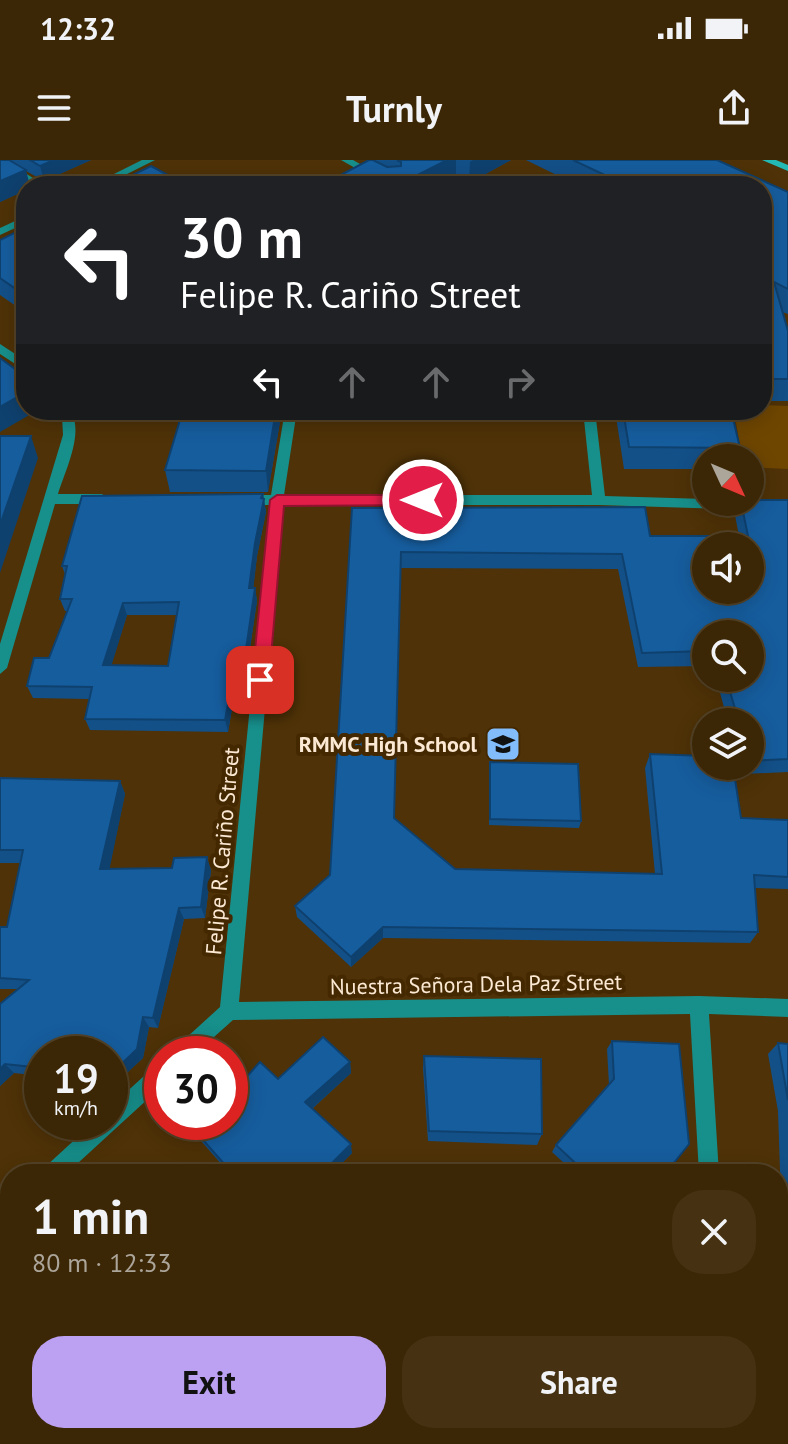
<!DOCTYPE html>
<meta charset="utf-8">
<style>
:root{--surface:#3b2605;--page:#463213;--text:#f1f3f6;--muted:#aca59a;--line:#544327;--accent:#bca0f2}
body{margin:0;font-family:"PT Sans",sans-serif;background:var(--page);color:var(--text);height:100vh;display:flex;flex-direction:column;font-size:30px;white-space:nowrap}
*{box-sizing:border-box;margin:0}
p{font-size:26px;color:var(--muted)}
.icon{flex:none;width:44px;height:44px;fill:none;stroke:currentColor;stroke-width:2;stroke-linecap:round;stroke-linejoin:round}
.map{position:relative;flex:1;overflow:hidden}
.panel{position:absolute;left:0px;top:1004px;width:788px;height:280px;display:flex;flex-direction:column;background:var(--surface);border-radius:32px 32px 0 0;box-shadow:0 4px 20px #0003,0 0 0 2px var(--line)}
.panel>*{flex:none}
.banner{position:absolute;left:16px;top:16px;width:756px;height:244px;border-radius:32px;box-shadow:0 4px 20px #0003,0 0 0 2px var(--line);background:#202124;color:#fff;overflow:hidden}
.needle{width:52px;rotate:134deg}
.controls{position:absolute;left:692px;top:284px;display:grid;gap:16px}
.controls a{display:grid;place-items:center;width:72px;height:72px;border-radius:50%;background:var(--surface);box-shadow:0 4px 20px #0003,0 0 0 2px var(--line);font-size:40px}
.speed{position:absolute;left:24px;top:876px;display:flex;gap:16px;font-size:40px;font-weight:700;text-align:center}
.speed>*{display:grid;place-content:center;width:104px;height:104px;border-radius:50%;background:var(--surface);box-shadow:0 4px 20px #0003,0 0 0 2px var(--line);line-height:1}
.speed small{font-size:20px;font-weight:400}
.speed .limit{border:12px solid #d22;background:#fff;color:#111}
.pin{position:absolute;display:grid;place-items:center;width:68px;height:68px;color:#fff;margin:-34px;border-radius:16px;box-shadow:0 4px 12px #0006}
.me{position:absolute;width:88px;margin:-44px;rotate:270deg;stroke-linejoin:round;filter:drop-shadow(0 0 6px #0008)}
.turn{display:flex;align-items:center;gap:28px;height:168px;padding:0 32px;font-size:36px}
.turn .icon{width:104px;height:104px;stroke-width:2.5}
.turn b{display:block;font-size:56px;line-height:68px}
.lanes{display:flex;align-items:center;height:76px;padding:0 32px;background:#0003;justify-content:center;gap:40px;direction:ltr}
.lanes .off{opacity:.35}
.round{display:grid;place-items:center;flex:none;width:84px;height:84px;border-radius:32px;background:var(--page)}
.summary{display:flex;align-items:center;justify-content:space-between;height:136px;padding:0 32px}
h1{font-size:48px;font-weight:700;line-height:60px}
.primary-button{display:flex;gap:16px;margin-top:auto;padding:16px 32px}
.primary-button a{flex:1;height:92px;border-radius:32px;background:var(--accent);color:#111;font-size:32px;font-weight:700;line-height:92px;text-align:center}
.primary-button a+a{background:var(--page);color:var(--text)}
.status{display:flex;justify-content:space-between;align-items:center;height:56px;padding:0 40px;background:var(--surface);direction:ltr}
.status svg{height:22px;fill:currentColor}
header{display:flex;justify-content:space-between;align-items:center;height:104px;padding:0 32px;background:var(--surface);font-size:36px;font-weight:700}
.map>svg:first-child{display:block}
.green{fill:#6f4600}
.lines{fill:none;stroke-linecap:round;stroke-linejoin:round}
.minor{fill:#178f8b;fill-rule:evenodd}
.tertiary{fill:#178f8b;fill-rule:evenodd}
.secondary{fill:#23bab5;fill-rule:evenodd}
.wall{fill:#135088;fill-rule:evenodd}
.shaded-wall{fill:#0f416f}
.building{fill:#165d9e;stroke:#0f416f;stroke-width:2;fill-rule:evenodd}
.route{fill:#e11d48;stroke:#92132f;stroke-width:2}
.labels{text-anchor:middle;dominant-baseline:central;stroke-width:8;stroke-linejoin:round;paint-order:stroke}
.poi-label{font-size:22px;font-weight:bold;fill:#fce9d4;stroke:#442800;text-anchor:end}
.street-label{font-size:22px;fill:#fce9d4;stroke:#442800}
</style>
<div class="status"><b>12:32</b><svg viewBox="0 0 49 12"><path d="M0 12V9h3v3zM5 12V6h3v6zM10 12V3h3v9zM15 12V0h3v12zM26 1h20v11H26zM47 4h2v5h-2z"/></svg></div>
<header><svg class="icon" aria-label="menu" viewBox="0 0 24 24"><path d="M4 6h16M4 12h16M4 18h16"/></svg>Turnly<svg class="icon" aria-label="share" viewBox="0 0 24 24"><path d="M12 15V3M7 8l5-5 5 5M5 13v7h14v-7"/></svg></header>
<div class="map">
<svg width="788" height="1284" viewBox="0 0 788 1284">
<rect width="100%" height="100%" fill="#4f3207"/>
<!-- green -->
<polygon class="green" points="762,245 788,246 788,309 750,307 750,298 742,298 734,250 762,250"/>
<g class="lines">
<!-- minor -->
<g class="minor">
<polygon points="0,0 4,0 46,26 34,26 0,6"/>
<polygon points="341,0 353,0 399,26 387,26"/>
<polygon points="0,184 26,201 26,211 0,194"/>
<path d="M58,250H70C85,272 65,311 58,334H102L109,339L102,344H55L7,508L0,514V484L63,275L62,256Z"/>
<polygon points="285,250 297,250 284,335 592,335 583,250 595,250 605,336 706,339 706,342 788,341 788,351 599,345 283,345 239,842 699,836 788,839 788,857 709,854 719,1014 699,1014 690,854 233,860 195,894 173,894 175,888 220,847 270,345 246,345 239,340 246,335 271,335"/>
<polygon points="162,904 162,926 66,1014 42,1014 45,1007 94,962 110,962 110,947 155,906"/>
<polygon points="10,1042 10,1066 0,1072 0,1048"/>
<polygon points="534,1274 559,1274 554,1284 529,1284"/>
</g>
<!-- tertiary -->
<g class="tertiary">
<polygon points="142,0 155,0 103,26 90,26"/>
<polygon points="26,56 26,63 0,75 0,68"/>
</g>
<!-- secondary -->
<polygon class="secondary" points="762,0 776,0 788,5 788,11"/>
</g>
<!-- wall -->
<g class="wall">
<polygon points="0,0 91,0 44,21 26,11 26,30 0,42"/>
<polygon points="374,0 511,0 469,23 456,18 436,26 333,26 333,19 384,6"/>
<polygon points="526,0 717,0 788,32 788,154 782,152 788,171 788,241 762,241 762,26 579,26"/>
<polygon points="26,67 26,153 0,135 0,80"/>
<polygon points="183,250 282,250 268,332 170,332 165,310"/>
<polygon points="615,250 731,250 740,288 737,298 706,298 706,309 624,309"/>
<path d="M263,334L266,352L257,396L253,428H255L257,441L247,508H239L228,572L90,570L85,559L89,539L33,538L27,526L49,498L67,451H65L60,439L65,414L62,406ZM127,455H177L168,506L111,505Z"/>
<polygon points="788,340 788,612 743,614 741,606 750,606 750,562 728,562 716,518 750,518 706,474 706,506 638,507 618,409 400,408 394,658 455,709 655,714 645,608 650,594 741,658 788,660 788,729 755,728 758,772 750,783 383,778 351,807 297,757 295,746 330,715 352,348 650,376 739,376 735,355 740,342"/>
<polygon points="490,602 581,661 579,668 489,665"/>
<polygon points="0,618 120,621 125,634 109,709 211,710 205,758 184,759 158,868 149,867 143,898 117,922 110,922 110,894 42,894 42,916 14,913 0,926 17,829 0,829 0,767 7,767 20,703 0,703"/>
<polygon points="612,881 665,1014 576,1014 552,992 556,985 609,925 607,889"/>
<polygon points="778,883 788,884 788,1041 781,1040 778,951 768,894"/>
<polygon points="424,896 542,974 537,985 428,981 423,908"/>
<polygon points="350,902 351,913 312,949 352,993 331,1014 230,1014 202,982 196,972 278,919"/>
<polygon points="788,1086 788,1248 783,1089"/>
<polygon points="645,1274 774,1274 769,1284 638,1284"/>
</g>
<!-- shaded-wall -->
<g class="shaded-wall">
<polygon points="54,0 91,0 44,21 40,6"/>
<polygon points="447,0 456,0 456,18 436,26 396,26"/>
<polygon points="473,0 511,0 469,23 470,2"/>
<polygon points="26,10 30,26 26,26 26,30 0,42 0,21"/>
<polygon points="26,232 26,250 38,250 0,272 0,247"/>
<polygon points="276,250 282,250 268,332 266,311"/>
<polygon points="31,276 38,298 0,413 0,365"/>
<polygon points="263,334 266,352 257,396 252,441 249,428 255,383"/>
<polygon points="255,428 257,441 247,508 245,496"/>
<polygon points="123,443 127,455 108,517 103,505"/>
<polygon points="237,496 239,508 228,572 225,560"/>
<polygon points="120,621 125,634 107,721 100,709"/>
<polygon points="207,697 211,710 205,758 201,747"/>
<polygon points="179,748 184,759 158,868 153,858"/>
<polygon points="383,767 383,778 351,807 351,797"/>
<polygon points="143,857 149,867 143,898 117,922 111,914"/>
<polygon points="350,902 351,913 307,953 305,942"/>
<polygon points="5,904 14,913 0,926 0,909"/>
<polygon points="351,984 352,993 331,1014 321,1014"/>
<polygon points="10,1240 10,1256 0,1267 0,1251"/>
<polygon points="128,1274 138,1274 129,1284 119,1284"/>
</g>
<!-- building -->
<g class="building">
<polygon points="0,0 9,0 26,10 0,21"/>
<polygon points="30,0 54,0 40,6"/>
<polygon points="369,0 373,0 387,7 401,6 401,2 397,0 447,0 396,26 333,26 340,23 333,19"/>
<polygon points="573,0 717,0 788,32 788,129 774,122 788,171 788,219 762,219 762,26 628,26"/>
<polygon points="151,6 188,26 110,26"/>
<polygon points="26,67 26,136 0,118 0,80"/>
<polygon points="0,198 26,217 26,232 0,247"/>
<polygon points="183,250 276,250 266,311 165,310"/>
<polygon points="623,250 731,250 740,288 629,287"/>
<polygon points="0,276 31,276 0,365"/>
<path d="M263,334L261,338L264,339L255,383L249,428H255L245,496H237L225,560L85,559L92,527L27,526L34,498H49L72,439H60L67,406H62L82,336ZM179,442L168,506L103,505L123,443Z"/>
<path d="M750,340H788V599L750,601V562H739L726,518H750V474H706V491L642,493L622,394L401,392L394,658L455,709L662,714L650,594L706,596V606H733L741,658L788,660V717L754,715L758,772L383,767L351,797L295,746L330,715L352,348L645,347L650,376H748L741,342H750ZM706,386H750V430H706Z"/>
<polygon points="490,602 578,604 581,661 490,659"/>
<polygon points="0,618 120,621 100,709 172,708 174,698 207,697 201,747 179,748 153,858 143,857 137,889 111,914 110,894 42,894 42,908 5,904 0,909 0,844 29,820 0,818 0,767 7,767 23,690 0,690"/>
<polygon points="323,877 350,902 305,942 351,984 321,1014 233,1014 196,972 206,962 230,962 230,935 260,902 278,919"/>
<polygon points="612,881 679,884 689,984 665,1014 587,1014 556,985 614,919"/>
<polygon points="778,883 788,884 788,940"/>
<polygon points="424,896 541,899 542,974 429,971"/>
<polygon points="778,1098 788,1106 788,1248 778,1267"/>
<polygon points="10,1141 10,1240 0,1251 0,1151"/>
<polygon points="82,1274 128,1274 119,1284 90,1284"/>
<polygon points="372,1274 408,1274 422,1284 365,1284"/>
<polygon points="653,1274 774,1274 769,1284 646,1284"/>
</g>
<!-- route -->
<polygon class="route" points="277,335 423,335 431,340 423,345 284,346 269,520 260,526 252,520 270,340"/>
<!-- icons -->
<defs>
<symbol id="school-square" viewBox="-11 -11 22 22"><rect x="-9" y="-9" width="18" height="18" rx="4" fill="#82bcfa" stroke="#442800"/><path d="M0-5L7-2L0 1L-7-2ZM-4 1L0 2.5L4 1V4Q0 6-4 4Z" fill="#111"/></symbol>
</defs>
<g fill-rule="evenodd">
<use href="#school-square" x="483" y="564" width="40" height="40"/>
</g>
<g class="labels">
<!-- poi labels -->
<g class="poi-label">
<text x="477" y="584">RMMC High School</text>
</g>
<!-- street labels -->
<g class="street-label">
<text transform="translate(222 691) rotate(-85)">Felipe R. Cariño Street</text>
<text transform="translate(476 824) rotate(-1)">Nuestra Señora Dela Paz Street</text>
</g>
</g>
</svg>
<div class="controls">
<a><svg class="needle" viewBox="-14 -14 28 28"><path d="M0-13l5 13h-10z" fill="#e53935"/><path d="M0 13l5-13h-10z" fill="#aca59a"/></svg></a>
<a><svg class="icon" aria-label="sound" viewBox="0 0 24 24"><path d="M4 9h4l5-4v14l-5-4H4zM17 9q2 3 0 6"/></svg></a>
<a><svg class="icon" aria-label="search" viewBox="0 0 24 24"><circle cx="10" cy="10" r="6"/><path d="M15 15l6 6"/></svg></a>
<a><svg class="icon" aria-label="layers" viewBox="0 0 24 24"><path d="M12 4l9 5-9 5-9-5zM3 14l9 5 9-5"/></svg></a>
</div>
<div class="speed"><div>19<small>km/h</small></div><div class="limit">30</div></div>
<div class="pin" style="left:260px;top:520px;background:#d93025"><svg class="icon" aria-label="arrive" viewBox="0 0 24 24"><path d="M6 21V4h12l-3 4 3 4H6"/></svg></div>
<svg class="me" style="left:423px;top:340px" viewBox="-20 -20 40 40"><circle r="17" fill="#e11d48" stroke="#fff" stroke-width="3"/><path d="M0-11L8 9 0 5-8 9z" fill="#fff"/></svg>
<div class="banner">
<div class="turn"><svg class="icon" aria-label="left" viewBox="0 0 24 24"><path d="M17 20v-9H6M10 6l-5 5 5 5"/></svg><div><b>30 m</b>Felipe R. Cariño Street</div></div>
<div class="lanes"><svg class="icon" aria-label="left" viewBox="0 0 24 24"><path d="M17 20v-9H6M10 6l-5 5 5 5"/></svg><svg class="icon off" aria-label="ahead" viewBox="0 0 24 24"><path d="M12 20V5M6 11l6-6 6 6"/></svg><svg class="icon off" aria-label="ahead" viewBox="0 0 24 24"><path d="M12 20V5M6 11l6-6 6 6"/></svg><svg class="icon off" aria-label="right" viewBox="0 0 24 24"><path d="M7 20v-9h11M14 6l5 5-5 5"/></svg></div>
</div>
<section class="panel">
<div class="summary"><div><h1>1 min</h1><p>80 m · 12:33</p></div><a class="round"><svg class="icon" aria-label="close" viewBox="0 0 24 24"><path d="M6 6l12 12M18 6L6 18"/></svg></a></div>
<div class="primary-button"><a>Exit</a><a>Share</a></div>
</section>
</div>
